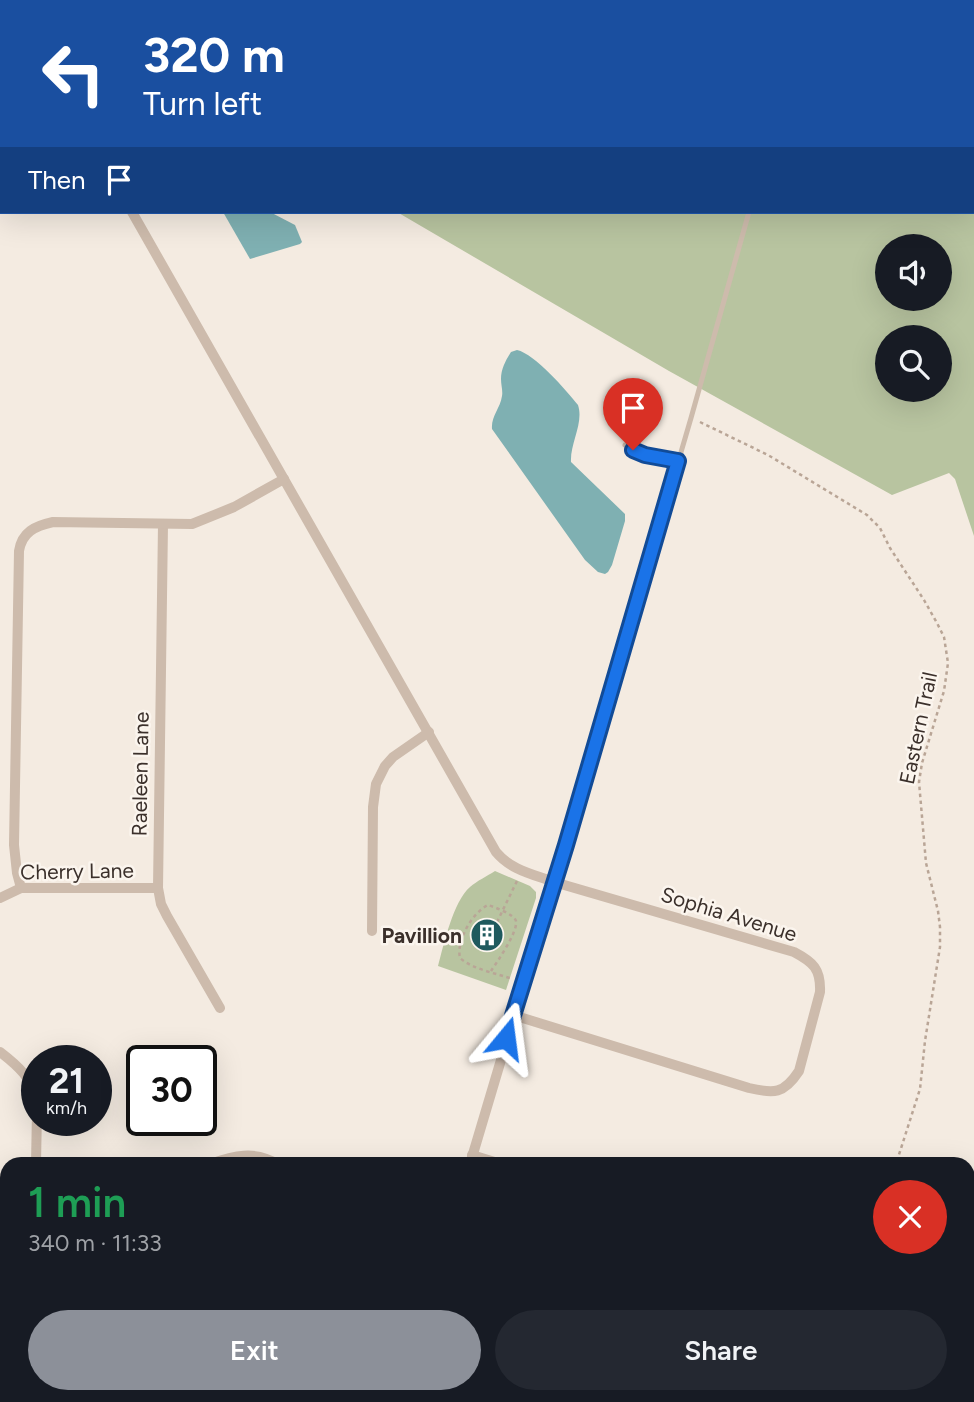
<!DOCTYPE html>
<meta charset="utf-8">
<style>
:root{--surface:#171b24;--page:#242831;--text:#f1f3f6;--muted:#9ea1a6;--accent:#8c9099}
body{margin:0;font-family:Figtree,sans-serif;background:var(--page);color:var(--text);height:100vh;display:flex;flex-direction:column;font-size:26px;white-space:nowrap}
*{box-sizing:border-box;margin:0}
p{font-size:23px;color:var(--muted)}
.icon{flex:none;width:38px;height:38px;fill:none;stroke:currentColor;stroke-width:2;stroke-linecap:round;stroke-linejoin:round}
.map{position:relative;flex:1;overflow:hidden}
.sheet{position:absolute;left:0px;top:1157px;width:975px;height:247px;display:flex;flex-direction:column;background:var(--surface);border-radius:21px 21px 0 0;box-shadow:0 7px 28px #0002}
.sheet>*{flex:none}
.guide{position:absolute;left:0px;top:0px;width:975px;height:214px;box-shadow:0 7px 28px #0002;background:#1a4fa0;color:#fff;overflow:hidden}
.fabs{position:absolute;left:875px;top:234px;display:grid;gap:14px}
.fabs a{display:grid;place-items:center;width:77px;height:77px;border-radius:50%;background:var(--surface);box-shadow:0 7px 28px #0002;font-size:35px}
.speed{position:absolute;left:21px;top:1045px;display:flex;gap:14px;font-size:35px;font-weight:700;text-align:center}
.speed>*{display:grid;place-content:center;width:91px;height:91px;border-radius:50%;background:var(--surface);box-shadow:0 7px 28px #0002;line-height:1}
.speed small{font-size:18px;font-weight:400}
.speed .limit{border:4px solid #111;border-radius:10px;background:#fff;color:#111}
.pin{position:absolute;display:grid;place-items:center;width:60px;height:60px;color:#fff;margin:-72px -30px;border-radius:50% 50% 50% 0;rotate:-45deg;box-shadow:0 0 7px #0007}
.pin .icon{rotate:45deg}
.me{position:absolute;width:77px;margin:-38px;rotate:16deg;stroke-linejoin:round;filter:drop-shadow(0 0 5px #0008)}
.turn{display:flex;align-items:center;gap:24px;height:147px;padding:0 28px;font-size:32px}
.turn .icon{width:91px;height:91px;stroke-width:2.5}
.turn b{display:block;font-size:49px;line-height:60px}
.then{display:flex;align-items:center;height:66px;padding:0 28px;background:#0003;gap:14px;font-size:26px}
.round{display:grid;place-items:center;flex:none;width:74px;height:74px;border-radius:37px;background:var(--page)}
.head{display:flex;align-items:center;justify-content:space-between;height:119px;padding:0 28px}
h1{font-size:42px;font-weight:600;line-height:52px;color:#1e9e55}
.action{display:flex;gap:14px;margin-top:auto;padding:14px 28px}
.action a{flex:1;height:80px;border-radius:42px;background:var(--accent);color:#fff;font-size:28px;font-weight:600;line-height:80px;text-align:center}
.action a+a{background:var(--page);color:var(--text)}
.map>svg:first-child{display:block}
.green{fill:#b8c4a0;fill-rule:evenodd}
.water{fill:#7fb0b2}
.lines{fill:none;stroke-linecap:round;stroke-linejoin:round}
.river{stroke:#7fb0b2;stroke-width:23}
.building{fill:#c8694b}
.path{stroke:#b9a596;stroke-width:2.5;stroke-dasharray:3.5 3.5;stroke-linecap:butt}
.lane{stroke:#cdbbac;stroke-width:5}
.street{stroke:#cdbbac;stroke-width:10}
.route-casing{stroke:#114b97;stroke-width:18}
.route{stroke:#1a73e8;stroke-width:12}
.labels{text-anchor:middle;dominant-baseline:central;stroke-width:5;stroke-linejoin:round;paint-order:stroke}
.street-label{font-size:21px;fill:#3b302b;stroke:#fbf5ee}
.poi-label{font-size:21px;font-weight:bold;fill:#3b302b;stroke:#fbf5ee;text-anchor:end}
</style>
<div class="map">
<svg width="974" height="1402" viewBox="0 0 974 1402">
<rect width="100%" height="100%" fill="#f4ebe1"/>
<!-- green -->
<g class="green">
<path d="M36,0H974V536L955,479L949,473L892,495L669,371L397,212H973V2H39ZM887,247H940V299H887ZM887,338H940V390H887Z"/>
<path d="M495,871L530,886L536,892V898L506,990L438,966C444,944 453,902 470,887C477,881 487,876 495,871Z"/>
<polygon points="974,1217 974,1402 961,1402 961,1397 968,1396 968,1221"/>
</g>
<!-- water -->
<g class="water">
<polygon points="223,212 270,212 295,225 302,242 300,244 250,259"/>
<path d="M517,350C535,354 566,390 578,405C584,423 570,443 571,462L625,514V521L612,565L608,572L605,574L598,572L585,560L492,429C491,416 500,409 502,396C503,391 501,385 501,379C501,369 506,360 511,352Z"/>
</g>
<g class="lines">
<!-- river -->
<g class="river">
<polyline points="682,0 684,2"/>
<polyline points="973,114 974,114"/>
<polyline points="968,1237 974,1230"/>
<polyline points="968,1266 974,1278"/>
</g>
</g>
<!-- building -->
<polygon class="building" points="488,923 499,927 486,948 476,943"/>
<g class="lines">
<!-- path -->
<g class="path">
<polyline points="700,422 768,455 867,515 880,528 890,548 924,600 937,623 944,637 948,663 944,691 922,763 919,782 926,863 938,911 940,927 940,947 925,1041 920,1089 896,1164"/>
<polyline points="497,922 517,881"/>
<path d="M491,971C497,962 518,932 516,921C514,914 494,907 488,905C472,913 456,941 460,958C472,969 498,974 513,979"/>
<polyline points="901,1402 902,1396"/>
</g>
<!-- lane -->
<g class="lane">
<polyline points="625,445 645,455 679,461"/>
<polyline points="554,882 566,845 691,418 749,212"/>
</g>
<!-- street -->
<g class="street">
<polyline points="0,42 2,43"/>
<path d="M132,212L496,852C511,870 532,874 554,882L794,952C813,962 821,969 820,992L799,1071C784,1094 774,1094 749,1088L513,1015"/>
<polyline points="163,524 158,888 161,904 167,916 220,1008"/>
<path d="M21,888L17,873L14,845L19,551C22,532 35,526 53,522L192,524L234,507L284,479"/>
<polyline points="0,898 21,888 158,888"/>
<polyline points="372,931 373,807 376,784 385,766 393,757 429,732"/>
<path d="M0,1052C17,1065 33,1079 37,1101"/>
<polyline points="472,1155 501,1164"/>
<polyline points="36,1164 37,1111"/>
<path d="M210,1164C233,1156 255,1150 277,1164"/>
<polyline points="470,1164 554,882"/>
<polyline points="0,1235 7,1233"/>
<polyline points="294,1396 300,1402"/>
<polyline points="124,1402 124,1396"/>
<polyline points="402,1402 403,1396"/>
</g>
</g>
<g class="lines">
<defs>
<polyline id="route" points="506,1038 566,845 678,461 645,455 633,450"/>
</defs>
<!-- route casing -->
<use href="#route" class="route-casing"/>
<!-- route -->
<use href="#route" class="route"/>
</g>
<!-- icons -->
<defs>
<symbol id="building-disc" viewBox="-11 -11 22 22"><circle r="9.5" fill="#1f5a5e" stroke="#fbf5ee"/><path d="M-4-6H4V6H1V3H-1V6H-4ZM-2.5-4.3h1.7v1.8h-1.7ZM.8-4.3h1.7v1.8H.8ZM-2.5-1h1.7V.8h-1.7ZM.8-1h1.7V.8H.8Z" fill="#fff"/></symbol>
</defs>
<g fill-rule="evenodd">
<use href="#building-disc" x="468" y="916" width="38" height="38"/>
</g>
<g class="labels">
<!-- street labels -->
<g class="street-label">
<text transform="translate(918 728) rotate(-78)">Eastern Trail</text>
<text transform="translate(140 774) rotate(-89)">Raeleen Lane</text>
<text transform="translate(77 871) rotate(-1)">Cherry Lane</text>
<text transform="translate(729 914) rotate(17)">Sophia Avenue</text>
</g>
<!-- poi labels -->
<g class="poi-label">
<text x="462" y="935">Pavillion</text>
</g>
</g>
</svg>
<div class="fabs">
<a><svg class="icon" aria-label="sound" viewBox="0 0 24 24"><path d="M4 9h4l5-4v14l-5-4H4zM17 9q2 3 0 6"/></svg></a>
<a><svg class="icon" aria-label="search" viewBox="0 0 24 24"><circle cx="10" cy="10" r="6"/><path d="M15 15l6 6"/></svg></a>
</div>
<div class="speed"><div>21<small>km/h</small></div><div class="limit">30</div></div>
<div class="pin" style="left:633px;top:450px;background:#d93025"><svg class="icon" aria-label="arrive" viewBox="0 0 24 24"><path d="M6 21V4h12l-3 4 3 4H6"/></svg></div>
<svg class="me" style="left:506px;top:1038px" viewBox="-20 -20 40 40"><path d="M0-17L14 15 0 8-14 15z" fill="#1a73e8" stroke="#fff" stroke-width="4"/></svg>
<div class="guide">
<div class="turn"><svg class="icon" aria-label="left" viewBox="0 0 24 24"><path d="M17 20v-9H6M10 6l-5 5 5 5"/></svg><div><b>320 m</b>Turn left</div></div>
<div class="then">Then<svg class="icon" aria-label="arrive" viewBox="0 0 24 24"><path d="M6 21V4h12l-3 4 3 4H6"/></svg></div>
</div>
<section class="sheet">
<div class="head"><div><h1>1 min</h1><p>340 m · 11:33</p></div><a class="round" style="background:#d93025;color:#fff"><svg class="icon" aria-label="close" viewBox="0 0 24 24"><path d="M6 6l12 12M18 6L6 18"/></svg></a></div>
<div class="action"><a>Exit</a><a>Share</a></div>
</section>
</div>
